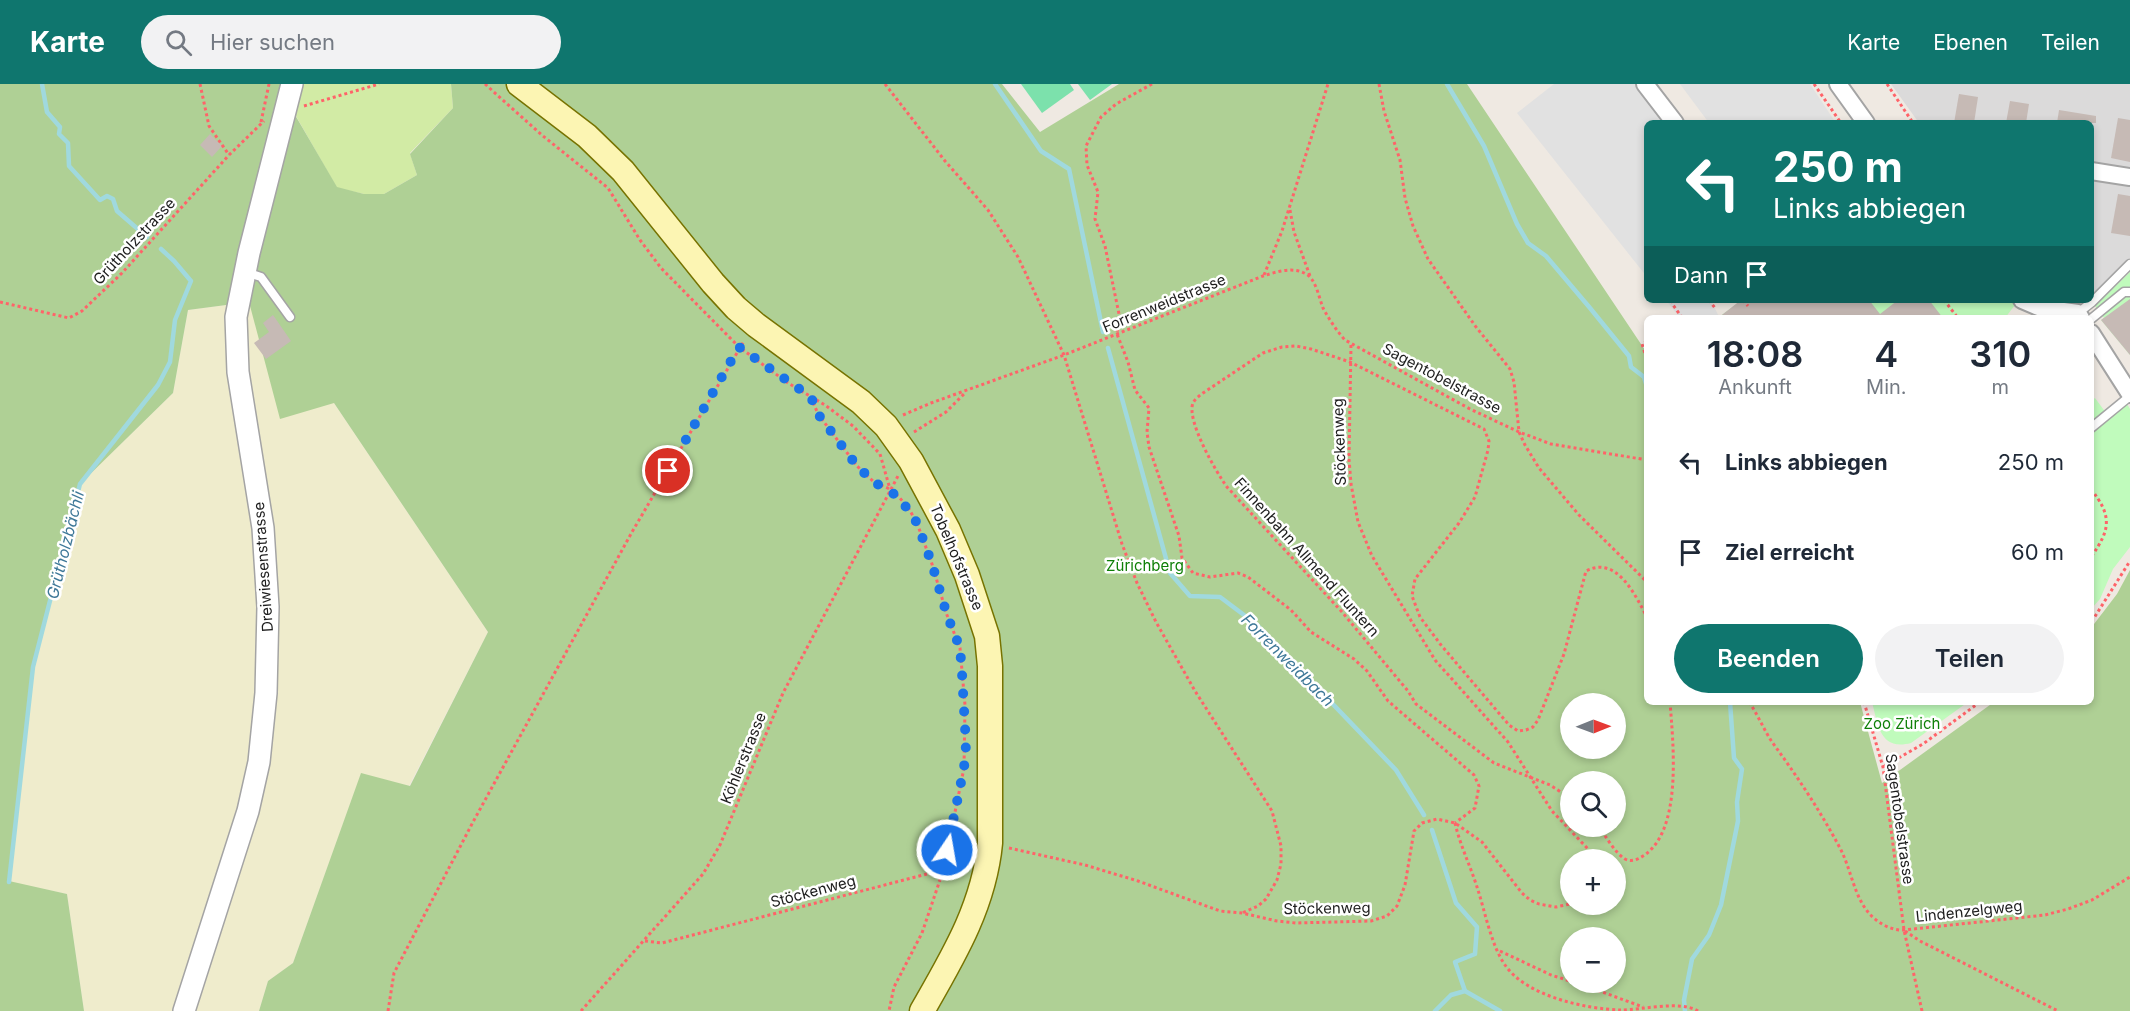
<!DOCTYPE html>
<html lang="de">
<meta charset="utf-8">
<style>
:root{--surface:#fff;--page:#f2f2f3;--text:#1f2937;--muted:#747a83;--accent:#0f766e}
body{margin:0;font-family:Inter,sans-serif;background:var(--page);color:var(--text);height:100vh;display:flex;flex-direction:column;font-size:22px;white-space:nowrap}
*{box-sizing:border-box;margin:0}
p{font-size:20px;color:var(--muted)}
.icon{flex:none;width:33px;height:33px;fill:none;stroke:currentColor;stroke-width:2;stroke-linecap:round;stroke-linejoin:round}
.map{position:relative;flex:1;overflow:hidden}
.sheet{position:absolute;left:1644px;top:231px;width:450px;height:390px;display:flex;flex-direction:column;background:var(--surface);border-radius:9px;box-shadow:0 3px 9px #0003}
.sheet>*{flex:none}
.guide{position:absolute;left:1644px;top:36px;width:450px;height:183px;border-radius:9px;box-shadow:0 3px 9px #0003;background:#0f766e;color:#fff;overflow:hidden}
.needle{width:39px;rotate:89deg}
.controls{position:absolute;left:1560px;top:609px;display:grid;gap:12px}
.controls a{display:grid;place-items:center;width:66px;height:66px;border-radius:50%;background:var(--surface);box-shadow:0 3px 9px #0003;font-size:30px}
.pin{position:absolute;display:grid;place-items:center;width:51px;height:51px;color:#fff;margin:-26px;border:3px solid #fff;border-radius:50%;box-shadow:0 2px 6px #0007}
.me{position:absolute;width:66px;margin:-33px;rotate:12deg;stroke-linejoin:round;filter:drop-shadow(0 0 4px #0008)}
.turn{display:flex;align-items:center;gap:21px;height:126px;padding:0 30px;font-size:27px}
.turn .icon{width:78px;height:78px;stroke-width:2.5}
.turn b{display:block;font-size:42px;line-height:51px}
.then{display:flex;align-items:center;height:57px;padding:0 30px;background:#0003;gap:12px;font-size:22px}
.eta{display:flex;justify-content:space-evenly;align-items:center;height:102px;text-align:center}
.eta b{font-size:36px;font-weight:600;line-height:42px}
.action{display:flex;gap:12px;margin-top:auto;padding:12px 30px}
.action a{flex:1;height:69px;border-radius:36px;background:var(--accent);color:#fff;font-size:24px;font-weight:600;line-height:69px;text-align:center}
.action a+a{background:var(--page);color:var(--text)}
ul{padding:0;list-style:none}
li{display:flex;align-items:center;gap:18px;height:90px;padding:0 30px}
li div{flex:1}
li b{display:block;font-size:22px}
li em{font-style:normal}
header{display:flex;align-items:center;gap:36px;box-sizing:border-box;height:84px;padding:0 30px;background:var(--accent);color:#fff}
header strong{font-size:28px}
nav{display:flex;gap:33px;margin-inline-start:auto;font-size:21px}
.search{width:420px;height:54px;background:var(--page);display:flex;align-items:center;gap:15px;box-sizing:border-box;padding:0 21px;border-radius:33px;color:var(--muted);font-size:22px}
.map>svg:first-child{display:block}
.residential{fill:#dbdada}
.farmland{fill:#efeccc}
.grass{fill:#d2eba5}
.forest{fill:#afd095;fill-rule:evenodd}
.park{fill:#c0fbbc}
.pitch{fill:#7ce1ac}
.parking{fill:#e1e1e1}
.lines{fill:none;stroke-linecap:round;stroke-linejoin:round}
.stream{stroke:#a0d9de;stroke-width:4.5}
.building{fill:#c6bab5}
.service-casing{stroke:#a4a4a4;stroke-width:11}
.minor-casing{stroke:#a4a4a4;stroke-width:20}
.tertiary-casing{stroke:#a4a4a4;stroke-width:24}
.secondary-casing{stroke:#777300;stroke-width:27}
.path{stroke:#ff6369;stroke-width:3;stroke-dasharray:3 3;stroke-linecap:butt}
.service{stroke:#fff;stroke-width:8}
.minor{stroke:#fff;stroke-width:16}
.tertiary{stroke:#fff;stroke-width:21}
.secondary{stroke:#fcf5b3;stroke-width:24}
.route{stroke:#1a73e8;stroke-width:10;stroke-dasharray:0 18}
.labels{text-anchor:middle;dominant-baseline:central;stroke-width:5;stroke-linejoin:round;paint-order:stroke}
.street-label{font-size:15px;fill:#1d1d1d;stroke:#fff}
.park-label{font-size:15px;fill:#0e7f07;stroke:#fff}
.water-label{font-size:16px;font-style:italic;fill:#3e7898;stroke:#fff}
</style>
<header>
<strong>Karte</strong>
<div class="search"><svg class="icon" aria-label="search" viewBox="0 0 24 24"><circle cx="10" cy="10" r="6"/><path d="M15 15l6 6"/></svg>Hier suchen</div>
<nav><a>Karte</a><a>Ebenen</a><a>Teilen</a></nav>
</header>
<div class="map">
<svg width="2130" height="927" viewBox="0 0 2130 927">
<rect width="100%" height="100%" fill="#efe9e2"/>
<!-- residential -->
<polygon class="residential" points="1891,0 2130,0 2130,174 2091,213 2091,39 1919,39"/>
<!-- farmland -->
<polygon class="farmland" points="249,218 334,319 488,548 409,702 361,690 293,879 268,897 259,927 84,927 67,810 9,798 33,583 80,400 173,309 188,226"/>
<!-- grass -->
<polygon class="grass" points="285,0 451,0 453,24 410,69 417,91 384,110 364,110 337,104 284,11"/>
<!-- forest -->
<path class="forest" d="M0,0H285L284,12L337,103L364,110H384L417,91L410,70L453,24L451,0H1002L1040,48L1119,0H1467L1647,269V618H1860L1882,699L1994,618H2091V544L2117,510L2130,486V927H259L268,897L293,879L361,689L410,702L488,548L334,319L280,335L249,218L188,226L173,309L80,400L33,583L9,797L67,810L84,927H0ZM1570,620H1616V664H1570ZM1570,698H1616V742H1570ZM1570,776H1616V820H1570ZM1570,854H1616V898H1570Z"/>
<!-- park -->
<g class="park">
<polygon points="2130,188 2130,271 2101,236 2104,234 2095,222"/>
<polygon points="1705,216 1719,233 1742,216 2009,216 2015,221 2005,234 1683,234"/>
<polygon points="2095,314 2109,333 2127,320 2130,325 2130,463 2113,485 2100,515 2091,525 2091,317"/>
<path d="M1872,618H1968L1911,659C1880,667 1878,641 1872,618Z"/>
</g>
<!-- pitch -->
<g class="pitch">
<polygon points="1021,0 1070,0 1074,6 1042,29"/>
<polygon points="1078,0 1112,0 1090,16"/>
</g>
<!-- parking -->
<g class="parking">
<polygon points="1554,0 1635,0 1666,39 1647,39 1647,193 1517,29"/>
<polygon points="1680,0 1810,0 1836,39 1709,39"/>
<polygon points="1666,216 1714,216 1712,218 1719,233 1680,234"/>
</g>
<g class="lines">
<!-- stream -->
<g class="stream">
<polyline points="42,0 47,28 60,43 59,50 68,59 69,82 100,116 107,112 113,115 117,127 147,153"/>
<polyline points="995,0 1041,67 1069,85 1103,248"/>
<polyline points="1447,0 1484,62 1517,140 1528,159 1546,172 1590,224 1629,272 1631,283 1644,293 1647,303"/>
<polyline points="1108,264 1170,489 1190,512 1220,513 1256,540 1396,686 1424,731"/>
<polyline points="1432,746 1456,819 1477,843 1475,870 1455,878 1465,907"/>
<polyline points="9,798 33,583 80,400 158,301 170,278 175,236 191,197 174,177 161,165"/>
<polyline points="1435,927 1451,911 1465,907 1500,927"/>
<polyline points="1685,927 1684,916 1692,875 1709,851 1721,821 1738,737 1737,718 1742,685 1734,674 1730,618"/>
</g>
</g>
<!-- building -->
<g class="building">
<polygon points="1959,10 1978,13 1974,39 1954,39"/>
<polygon points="2010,17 2029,20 2026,39 2006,39"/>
<polygon points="2059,26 2096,32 2096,39 2057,39"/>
<polygon points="2118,34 2130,36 2130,78 2111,74"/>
<polygon points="210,50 222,62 212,73 200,61"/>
<polygon points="2118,110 2130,112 2130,152 2111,149"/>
<polygon points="2130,215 2130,271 2101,236"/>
<polygon points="1741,216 1869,216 1880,230 1898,216 1929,216 1943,234 1718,234"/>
<polygon points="273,231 291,257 266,275 254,259 269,248 263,239"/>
</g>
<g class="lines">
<defs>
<g id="service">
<polyline points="246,188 261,193 290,233"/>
<polyline points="2078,229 2092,218 2130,180"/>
<polyline points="2091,235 2124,208 2130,208"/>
<polyline points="2091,344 2130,312"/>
</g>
<g id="minor">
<polyline points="1645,0 1675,39"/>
<polyline points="1838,0 1866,39"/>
<polyline points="2091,87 2130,93"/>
<polyline points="2022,216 2041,224 2078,229 2081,234"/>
<polyline points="2091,249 2130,310"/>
</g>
<polyline id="tertiary" points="184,927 248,727 259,678 266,609 268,523 263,444 238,288 236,233 249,169 292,0"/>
<path id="secondary" d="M519,0L587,52L623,87L713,199L736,224L756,241L861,318L886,342L911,377L948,446L967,491L987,552L990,582V759C984,822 953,873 922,927"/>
</defs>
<!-- service casing -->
<use href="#service" class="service-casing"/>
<!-- minor casing -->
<use href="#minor" class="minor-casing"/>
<!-- tertiary casing -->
<use href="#tertiary" class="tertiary-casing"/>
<!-- secondary casing -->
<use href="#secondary" class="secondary-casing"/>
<!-- path -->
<g class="path">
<polyline points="200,0 209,42 229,71"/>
<polyline points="485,0 543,52 608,104 640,156 661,184 739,263 788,299 825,321 853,342 880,370 890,405"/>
<polyline points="885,0 945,77 988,126 1018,173 1064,271 1122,460 1137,499 1156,538 1195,607 1272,727 1281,762 1281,780 1277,796 1266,815 1258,822 1242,829"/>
<polyline points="1152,0 1116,20 1101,33 1086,62 1087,81 1098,108 1095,135 1105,162 1119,230 1117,250 1128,278 1135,306 1149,324 1147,348 1149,363 1179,452 1182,474 1193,489 1210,493 1238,489 1248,493 1291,526 1311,548 1354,575 1367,587 1388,617 1474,691 1479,702 1475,724 1455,739"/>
<polyline points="1379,0 1384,27 1400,76 1405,114 1413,142 1428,175 1476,243 1510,285 1514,298 1519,348 1525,361 1539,384 1579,431 1647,498"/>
<polyline points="1814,0 1841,39"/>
<polyline points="1887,0 1913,39"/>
<polyline points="304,22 379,0"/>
<polyline points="261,38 269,0"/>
<polyline points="1290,126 1294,148 1310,192"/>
<polyline points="1264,191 1282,147 1328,0"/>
<polyline points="1672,216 1673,221 1681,232 1678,234"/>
<polyline points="1709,216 1715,224"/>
<polyline points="1743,216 1748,222"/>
<polyline points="1944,216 1958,234"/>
<polyline points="0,218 69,234 82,227 122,189 229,71 264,37"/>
<polyline points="1647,257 1642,260 1647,276"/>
<polyline points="1351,261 1349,375 1351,400 1358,438 1372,472 1435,576 1508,658 1552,727 1588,765 1593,776"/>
<polyline points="811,313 818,330 857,382 874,398 890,405 899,413 909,425 917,439 932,480 947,531 960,564 965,621 964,684 943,787 922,849 894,903 889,927"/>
<path d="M903,331L931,319L1064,271L1263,192C1276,188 1293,182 1306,190C1316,195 1319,214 1323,224C1329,235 1336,246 1345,256L1470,325L1519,348L1551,360L1647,376"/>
<polyline points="914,348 946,328 965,309"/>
<path d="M2091,405C2112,432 2111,445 2091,473"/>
<polyline points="2091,537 2094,534 2130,477"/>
<path d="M1749,618C1758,631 1764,646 1772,658C1797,692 1821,728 1841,766C1851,786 1854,811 1868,828C1876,838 1891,847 1904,846L2045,831L2068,825L2092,816L2130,793"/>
<polyline points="1864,618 1883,683 1904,846 1922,927"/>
<polyline points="1883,683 1923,660 1980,618"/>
<path d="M1570,714L1550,701L1494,679L1416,620L1408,607L1342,528L1227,403C1216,388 1186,336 1193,319C1195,315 1199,312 1203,309L1263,269L1282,263L1296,262L1311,265L1350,278L1484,345L1489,357L1488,366L1475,413L1459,439L1415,495L1412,512L1420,533L1441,561L1509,641L1518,647L1526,646L1533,643L1538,636L1564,570L1586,487C1617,471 1635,511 1647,533"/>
<path d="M1455,739C1460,761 1470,781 1477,803C1485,827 1491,861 1505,881C1526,912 1585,925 1621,926C1642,926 1680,916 1698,927"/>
<path d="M1598,742C1606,752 1614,768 1625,775C1631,778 1637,776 1643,772C1683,747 1673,659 1670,618"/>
<polyline points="1009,764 1085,781 1138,797 1220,827 1242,829 1277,837 1296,839 1371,837 1387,832 1397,822 1405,801 1414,747 1422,739 1437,735 1455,739 1482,758 1522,809 1530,816 1539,820 1556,823 1570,820"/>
<polyline points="1905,847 1920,857 2058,927"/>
<polyline points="645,857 662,859 927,790 966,785"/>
<polyline points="1500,867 1551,891 1570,897"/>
<polyline points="1575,898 1643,923"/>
<polyline points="388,927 394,889 473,738 632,448 744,257"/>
<polyline points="581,927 703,790 720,761 783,609 898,392"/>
</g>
<!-- service -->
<use href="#service" class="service"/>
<!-- minor -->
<use href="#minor" class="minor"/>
<!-- tertiary -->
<use href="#tertiary" class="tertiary"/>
<!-- secondary -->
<use href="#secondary" class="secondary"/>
</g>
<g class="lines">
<!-- route -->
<polyline class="route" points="668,387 739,263 811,313 818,330 857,382 874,398 899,413 917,439 932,480 947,531 960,564 962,589 966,661 964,684 947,766"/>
</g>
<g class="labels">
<!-- street labels -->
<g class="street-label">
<text transform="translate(134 157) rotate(-47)">Grütholzstrasse</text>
<text transform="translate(1164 219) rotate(-22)">Forrenweidstrasse</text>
<text transform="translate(1442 294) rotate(28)">Sagentobelstrasse</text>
<text transform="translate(1339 358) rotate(-92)">Stöckenweg</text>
<text transform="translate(957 473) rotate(67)">Tobelhofstrasse</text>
<text transform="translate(1307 473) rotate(48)">Finnenbahn Allmend Fluntern</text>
<text transform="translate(263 483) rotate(-94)">Dreiwiesenstrasse</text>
<text transform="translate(743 674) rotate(-68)">Köhlerstrasse</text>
<text transform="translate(1900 735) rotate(82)">Sagentobelstrasse</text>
<text transform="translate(813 807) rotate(-15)">Stöckenweg</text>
<text transform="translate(1327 824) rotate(-1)">Stöckenweg</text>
<text transform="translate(1969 827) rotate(-6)">Lindenzelgweg</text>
</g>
<!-- park labels -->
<g class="park-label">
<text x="1145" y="481">Zürichberg</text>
<text x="1902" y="639">Zoo Zürich</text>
</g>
<!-- water labels -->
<g class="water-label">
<text transform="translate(65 461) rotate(-76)">Grütholzbächli</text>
<text transform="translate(1288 576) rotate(45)">Forrenweidbach</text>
</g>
</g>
</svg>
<div class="controls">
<a><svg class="needle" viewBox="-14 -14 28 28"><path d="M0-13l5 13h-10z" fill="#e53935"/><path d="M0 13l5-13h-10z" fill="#747a83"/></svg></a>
<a><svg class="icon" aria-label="search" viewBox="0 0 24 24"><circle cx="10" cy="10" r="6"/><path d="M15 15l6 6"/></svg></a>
<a>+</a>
<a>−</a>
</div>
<div class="pin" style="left:668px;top:387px;background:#d93025"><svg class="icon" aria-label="arrive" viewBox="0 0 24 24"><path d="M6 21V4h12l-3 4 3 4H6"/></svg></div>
<svg class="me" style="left:947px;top:766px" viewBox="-20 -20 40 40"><circle r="17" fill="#1a73e8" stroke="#fff" stroke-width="3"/><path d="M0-11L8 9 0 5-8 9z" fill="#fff"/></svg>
<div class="guide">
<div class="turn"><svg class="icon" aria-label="left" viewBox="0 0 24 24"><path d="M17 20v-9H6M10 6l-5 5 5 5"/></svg><div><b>250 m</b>Links abbiegen</div></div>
<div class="then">Dann<svg class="icon" aria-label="arrive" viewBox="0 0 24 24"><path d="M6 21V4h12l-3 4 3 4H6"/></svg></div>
</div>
<section class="sheet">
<div class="eta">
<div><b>18:08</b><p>Ankunft</p></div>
<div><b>4</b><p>Min.</p></div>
<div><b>310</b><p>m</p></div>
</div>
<ul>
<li><svg class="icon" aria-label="left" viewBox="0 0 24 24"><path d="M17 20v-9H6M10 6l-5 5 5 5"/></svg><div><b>Links abbiegen</b></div><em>250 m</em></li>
<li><svg class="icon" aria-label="arrive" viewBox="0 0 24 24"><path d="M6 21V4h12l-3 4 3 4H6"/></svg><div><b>Ziel erreicht</b></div><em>60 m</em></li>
</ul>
<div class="action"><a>Beenden</a><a>Teilen</a></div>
</section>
</div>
